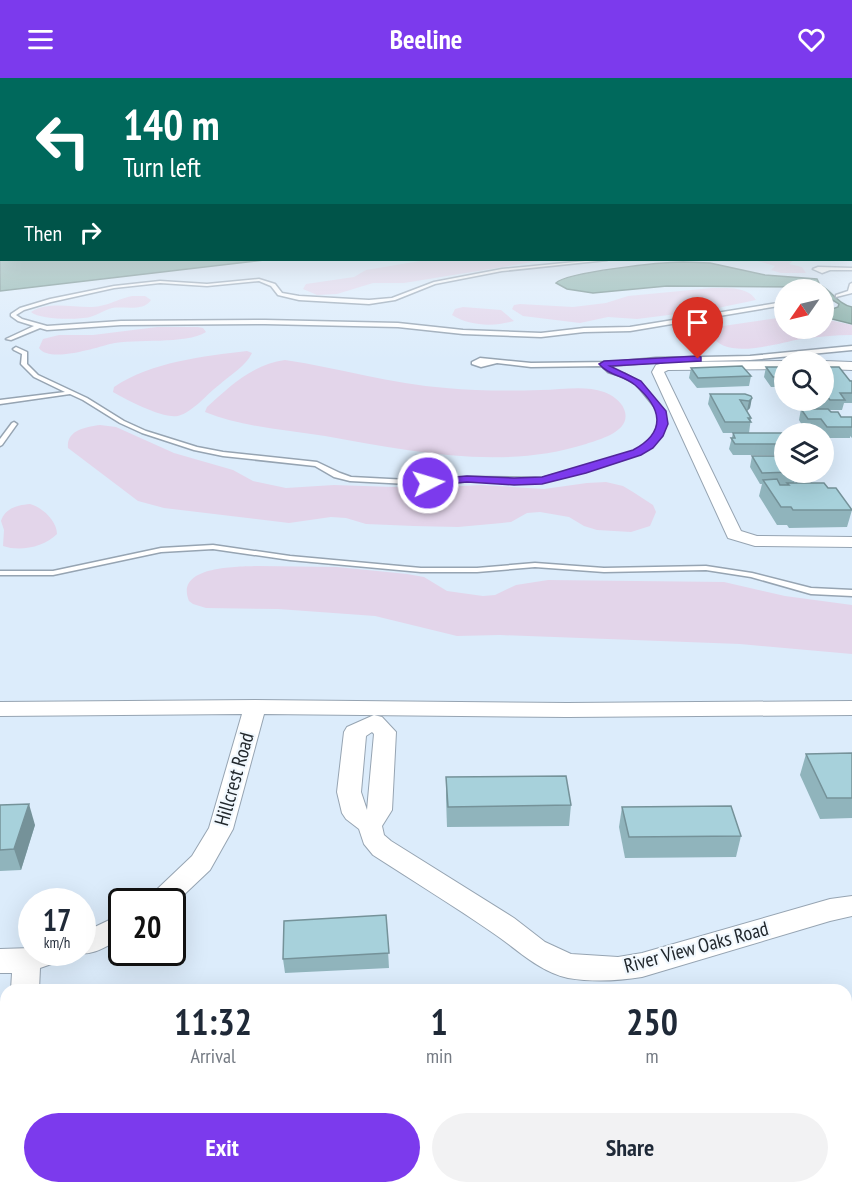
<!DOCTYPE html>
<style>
:root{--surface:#fff;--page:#f2f2f3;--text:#1f2937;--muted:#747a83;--accent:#7c3aed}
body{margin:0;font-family:"PT Sans Narrow",sans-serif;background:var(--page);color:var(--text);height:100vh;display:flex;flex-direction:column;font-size:22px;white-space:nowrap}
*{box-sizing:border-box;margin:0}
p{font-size:20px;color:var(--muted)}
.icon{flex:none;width:33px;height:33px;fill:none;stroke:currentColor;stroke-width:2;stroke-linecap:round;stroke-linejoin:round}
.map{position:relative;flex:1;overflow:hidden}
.side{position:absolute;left:0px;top:906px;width:852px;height:210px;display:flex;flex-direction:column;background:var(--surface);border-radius:18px 18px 0 0;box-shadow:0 6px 24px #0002}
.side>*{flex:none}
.hud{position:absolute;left:0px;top:0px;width:852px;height:183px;box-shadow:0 6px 24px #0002;background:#00695c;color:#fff;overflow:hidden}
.needle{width:39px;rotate:236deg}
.tools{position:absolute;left:774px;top:201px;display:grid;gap:12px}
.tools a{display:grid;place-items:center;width:60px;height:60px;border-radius:50%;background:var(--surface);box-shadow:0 6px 24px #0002;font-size:30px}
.speed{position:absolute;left:18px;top:810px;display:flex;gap:12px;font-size:30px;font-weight:700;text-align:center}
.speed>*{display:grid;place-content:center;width:78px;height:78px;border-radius:50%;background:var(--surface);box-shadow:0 6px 24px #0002;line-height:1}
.speed small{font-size:15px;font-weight:400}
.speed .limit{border:3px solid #111;border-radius:9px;background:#fff;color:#111}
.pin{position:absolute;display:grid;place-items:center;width:51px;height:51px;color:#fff;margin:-62px -26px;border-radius:50% 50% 50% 0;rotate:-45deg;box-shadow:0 0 6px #0007}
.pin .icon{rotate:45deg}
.me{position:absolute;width:66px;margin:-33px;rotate:85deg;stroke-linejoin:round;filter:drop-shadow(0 0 4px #0008)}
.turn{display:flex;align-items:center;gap:21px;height:126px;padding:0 24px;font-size:27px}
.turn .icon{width:78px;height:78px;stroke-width:2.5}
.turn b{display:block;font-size:42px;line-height:51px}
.then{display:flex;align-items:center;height:57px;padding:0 24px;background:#0003;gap:12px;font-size:22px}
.eta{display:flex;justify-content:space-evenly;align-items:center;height:102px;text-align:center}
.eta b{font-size:36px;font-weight:600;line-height:42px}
.cta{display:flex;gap:12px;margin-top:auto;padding:12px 24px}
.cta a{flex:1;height:69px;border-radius:36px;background:var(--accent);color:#fff;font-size:24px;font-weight:600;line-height:69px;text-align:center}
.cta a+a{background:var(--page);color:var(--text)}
header{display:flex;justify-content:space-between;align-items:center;height:78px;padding:0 24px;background:var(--accent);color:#fff;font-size:27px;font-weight:600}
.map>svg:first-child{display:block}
.green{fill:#e3d5ea}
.water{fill:#86afa6;stroke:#688682;stroke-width:1.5}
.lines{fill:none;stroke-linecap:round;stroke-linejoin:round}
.lane-casing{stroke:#96a4b2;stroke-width:3}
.street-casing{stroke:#96a4b2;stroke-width:2}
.lane{fill:#fff;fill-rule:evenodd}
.street{fill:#fff;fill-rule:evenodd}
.wall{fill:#90b4bc}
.shaded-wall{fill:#759299}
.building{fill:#a7d1db;stroke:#759299;stroke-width:1.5}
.route{fill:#7c3aed;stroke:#51269a;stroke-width:1.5}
.labels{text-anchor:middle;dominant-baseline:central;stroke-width:4.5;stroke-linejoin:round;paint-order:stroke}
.near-street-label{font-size:20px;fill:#22282d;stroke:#f1f8fe}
</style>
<header><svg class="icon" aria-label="menu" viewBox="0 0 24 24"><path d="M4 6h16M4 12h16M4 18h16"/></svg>Beeline<svg class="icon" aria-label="heart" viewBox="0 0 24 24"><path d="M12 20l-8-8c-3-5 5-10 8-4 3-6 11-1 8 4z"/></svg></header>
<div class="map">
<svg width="852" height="1116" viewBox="0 0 852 1116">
<rect width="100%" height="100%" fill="#dcecfb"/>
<!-- green -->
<g class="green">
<polygon points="426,182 545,182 404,205 373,205 337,216 317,217 303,211 306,206 354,199 366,192"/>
<polygon points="754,182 794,182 789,186 802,189 806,195 781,195 771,192 775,188"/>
<path d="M712,210C726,210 748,208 756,222L708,232L637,241L608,239L580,245L523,238L512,231L514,227L520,226L573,229L606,225L628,218Z"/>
<path d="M132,218H145L151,222C143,234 125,228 112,230C104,232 98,237 90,239C78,242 40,242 31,234C50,221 81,232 100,228C111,226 121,220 132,218Z"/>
<path d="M463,229L501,232L514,243C494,249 469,248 452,237L455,231Z"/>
<path d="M784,239V250H824V241L852,247V257C835,257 818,259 801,261C777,265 724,284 710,255L711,252L723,248Z"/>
<path d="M157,249H198L203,250L206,254C185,267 136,260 110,266C95,270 49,285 39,270L43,261L59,257H93Z"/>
<path d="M247,273L252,275C246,288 229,298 219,307C207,316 193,334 178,338C163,341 127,322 113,314L114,309C151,284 204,278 247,273Z"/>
<path d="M285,282C339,290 391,306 446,310C477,313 509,313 541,312C562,312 584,307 604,314C612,317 621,323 624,331C633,353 601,361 586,366C500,393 411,373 325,358C286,352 242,349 205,334L207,329C230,308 253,286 285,282Z"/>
<path d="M100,347L116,349L174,375L233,392L253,403L286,410L334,407L423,410L481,407L544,411L587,405L606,404L623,408L633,414L653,427L656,434L650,448L631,454L597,452L584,448L569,439L540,434L527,435L511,444L502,445L458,449L414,448L366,446L346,440L331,439L289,445L164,430L138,423L68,370C66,352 86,349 100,347Z"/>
<path d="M30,426C42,429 57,443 57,456C44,469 20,474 3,468L4,452L1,443C5,430 18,427 30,426Z"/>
<path d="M258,488L337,489L407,496L424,499L447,513L483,518L495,517L516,507L548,502L724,504L785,518L852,527V576L740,566L500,557L457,558L375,538L278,531L206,530L193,526L189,523C174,487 240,489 258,488Z"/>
</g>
<!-- water -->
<g class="water">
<polygon points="0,126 2,182 264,182 0,213"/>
<path d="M683,184L710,185L765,197L817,201L820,207C832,213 838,226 852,229V246L824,239V234L838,229L839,226L826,218L824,212L812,209L667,208L593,215L567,211L556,205C566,194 663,184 683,184Z"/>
</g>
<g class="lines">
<defs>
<g id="lane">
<rect x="850" y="153" width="2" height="2"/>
<polygon points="596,182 607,182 502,193 435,206 395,222 369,226 299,222 278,217 271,208 259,203 207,208 160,205 114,210 51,224 24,232 16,237 22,241 47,248 121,243 265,242 398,245 463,252 541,255 584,250 630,249 784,224 784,227 630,253 584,254 541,259 463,256 398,249 265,246 121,247 47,252 40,250 11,262 6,261 34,248 18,243 11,238 11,236 20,230 50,221 114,208 160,203 207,206 259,201 275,206 282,215 299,218 369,222 392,220 434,204 502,191"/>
<polygon points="818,189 852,190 852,192 830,192 822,195 813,191"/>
<polygon points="852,205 852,215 836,219 836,217 848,213 850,206"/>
<polygon points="852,268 852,272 750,282 656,284 609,288 612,292 625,296 640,304 663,332 666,346 661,358 651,369 622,382 542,404 467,403 428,407 350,403 334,399 315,388 223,378 194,372 142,355 120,345 83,322 70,316 0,326 0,322 65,314 34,299 21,286 22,276 14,272 13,271 16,269 27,274 27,286 38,297 87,320 124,343 146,353 197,369 223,374 317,384 340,395 351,399 428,403 467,399 542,400 618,380 647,367 655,357 660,346 658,333 636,306 621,298 608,294 602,288 531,289 497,285 481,289 472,286 472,284 480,280 531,285 613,284 656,280 750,278"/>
<polygon points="14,344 17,346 2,367 0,368 0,361 12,345"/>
<polygon points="213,467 290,478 421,490 477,490 535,485 604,490 706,488 752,495 811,510 852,512 852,518 811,516 751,499 706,492 604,494 535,489 477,494 421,494 290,482 213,471 161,474 53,497 0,497 0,493 53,493 161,470"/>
</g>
<g id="street">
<polygon points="824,283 852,284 852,292 824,291"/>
<polygon points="668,284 784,283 785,284 784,291 668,292 664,294 741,453 757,458 852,459 852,469 755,468 728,460 652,294 656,287"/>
<polygon points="255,622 567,625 852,623 852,637 567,639 264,636 233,751 210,792 172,828 172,824 147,824 151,817 192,778 209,750 242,636 0,638 0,624"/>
<path d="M374,637L382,639L396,654L392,732L382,748L384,757L391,763L514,840L545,864L571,876L618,879L642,875L830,821L852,818V838L830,843L642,899C618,903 592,904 568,900C539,894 517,871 493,855C454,828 413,803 373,777L364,766L359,751L346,741L342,735L337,714L344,654L347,649ZM372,654L374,656L367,732L361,714L366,658Z"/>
<path d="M122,836V860C107,868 90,880 74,874H82V855Z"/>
<polygon points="32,870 32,874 67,874 63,882 40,890 39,912 11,912 12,895 0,895 0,871"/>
<polygon points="6,1097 6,1110 31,1110 30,1116 0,1116 2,1098"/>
</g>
</defs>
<!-- lane casing -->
<use href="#lane" class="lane-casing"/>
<!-- street casing -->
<use href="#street" class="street-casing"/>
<!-- lane -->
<use href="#lane" class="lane"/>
<!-- street -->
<use href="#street" class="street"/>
</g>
<!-- wall -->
<g class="wall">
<polygon points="766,289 784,289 784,317 777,312 778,309 771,309 764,299"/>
<polygon points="824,289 852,303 852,325 844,325 842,332 829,332 841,339 852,339 852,360 850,358 850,360 824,360 824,356 821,356 818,352 805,352 799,342 801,331 803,331 797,322 824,322"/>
<polygon points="691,290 751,298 749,308 697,310 689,300"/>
<polygon points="710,316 751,318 750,330 747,333 751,340 749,355 723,355 708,326"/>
<polygon points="733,355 784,357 784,377 733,377 729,371"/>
<polygon points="752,378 782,384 796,394 794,405 828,410 852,432 847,449 789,450 787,447 777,447 759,418 762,406 760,406 750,389"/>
<polygon points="852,675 852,740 820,741 800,697 806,676"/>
<polygon points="446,699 571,727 569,748 447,749 446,720"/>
<polygon points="0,727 35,747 21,792 0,793"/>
<polygon points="622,729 741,758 736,779 625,780 619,749"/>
<polygon points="386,837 389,890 285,895 283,881"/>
<polygon points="544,1110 589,1110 587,1116 560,1116"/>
</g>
<!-- shaded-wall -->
<g class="shaded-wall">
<polygon points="752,320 750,330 747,333 749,323"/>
<polygon points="29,726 35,747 21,792 14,771"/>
</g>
<!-- building -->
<g class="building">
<polygon points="742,288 751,298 698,300 691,290"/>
<polygon points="766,289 784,289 784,305 779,302 781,299 773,299"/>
<polygon points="824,289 839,289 850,303 852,303 852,315 840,315 845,322 830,322 824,314 830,314 824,305"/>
<polygon points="710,316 745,316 751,318 752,320 749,323 740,322 751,340 748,340 751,344 725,344"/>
<polygon points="801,331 828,331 831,334 838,334 841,339 852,339 852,349 827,349 821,341 808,341"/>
<polygon points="733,355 783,355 784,357 784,366 735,366 731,360 735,360"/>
<polygon points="752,378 778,378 782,384 784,384 784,394 793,394 762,395"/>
<polygon points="777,401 780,407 789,407 787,405 824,405 828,410 836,410 852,432 793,432 791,429 781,429 763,402"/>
<polygon points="852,675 852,720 827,720 806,676"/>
<polygon points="566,698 571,727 448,729 446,699"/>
<polygon points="29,726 14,771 0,772 0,727"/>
<polygon points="731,728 741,758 629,759 622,729"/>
<polygon points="386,837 389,875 283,881 284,843"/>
</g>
<!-- sky -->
<linearGradient id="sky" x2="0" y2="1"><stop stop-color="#81b2ce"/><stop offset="0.45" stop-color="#eff6fd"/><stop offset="1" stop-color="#eff6fd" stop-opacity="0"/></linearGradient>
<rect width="852" height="282" fill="url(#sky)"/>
<!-- route -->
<path class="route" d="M698,278L701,279V283L610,288L641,303L666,333L668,346L663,358L653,370L641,377L586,395L542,406L514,407L467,404L428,408L423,405L428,401L467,398L514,400L542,399L633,372C667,354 662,330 635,307C623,297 609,298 599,286L604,283Z"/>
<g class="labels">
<!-- near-street labels -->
<g class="near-street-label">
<text transform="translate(234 701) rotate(-74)">Hillcrest Road</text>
<text transform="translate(696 869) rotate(-15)">River View Oaks Road</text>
</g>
</g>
</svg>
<div class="tools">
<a><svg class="needle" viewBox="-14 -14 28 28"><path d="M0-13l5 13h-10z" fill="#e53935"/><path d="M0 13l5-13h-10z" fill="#747a83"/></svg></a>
<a><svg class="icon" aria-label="search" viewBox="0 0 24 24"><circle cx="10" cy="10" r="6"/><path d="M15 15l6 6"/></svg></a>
<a><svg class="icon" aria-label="layers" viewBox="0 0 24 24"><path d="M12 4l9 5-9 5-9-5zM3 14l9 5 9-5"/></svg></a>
</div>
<div class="speed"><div>17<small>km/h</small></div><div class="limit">20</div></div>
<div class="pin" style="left:698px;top:281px;background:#d93025"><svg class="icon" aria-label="arrive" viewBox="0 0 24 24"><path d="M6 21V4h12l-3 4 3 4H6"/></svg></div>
<svg class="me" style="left:428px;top:405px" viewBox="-20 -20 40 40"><circle r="17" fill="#7c3aed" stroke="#fff" stroke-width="3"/><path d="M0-11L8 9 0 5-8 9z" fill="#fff"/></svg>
<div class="hud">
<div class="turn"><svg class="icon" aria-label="left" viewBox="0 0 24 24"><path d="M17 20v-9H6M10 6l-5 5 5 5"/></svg><div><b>140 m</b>Turn left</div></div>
<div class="then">Then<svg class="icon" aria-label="right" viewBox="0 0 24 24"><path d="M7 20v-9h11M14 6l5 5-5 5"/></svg></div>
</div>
<section class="side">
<div class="eta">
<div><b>11:32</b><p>Arrival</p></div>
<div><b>1</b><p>min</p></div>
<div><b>250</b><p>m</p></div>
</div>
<div class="cta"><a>Exit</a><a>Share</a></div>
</section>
</div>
